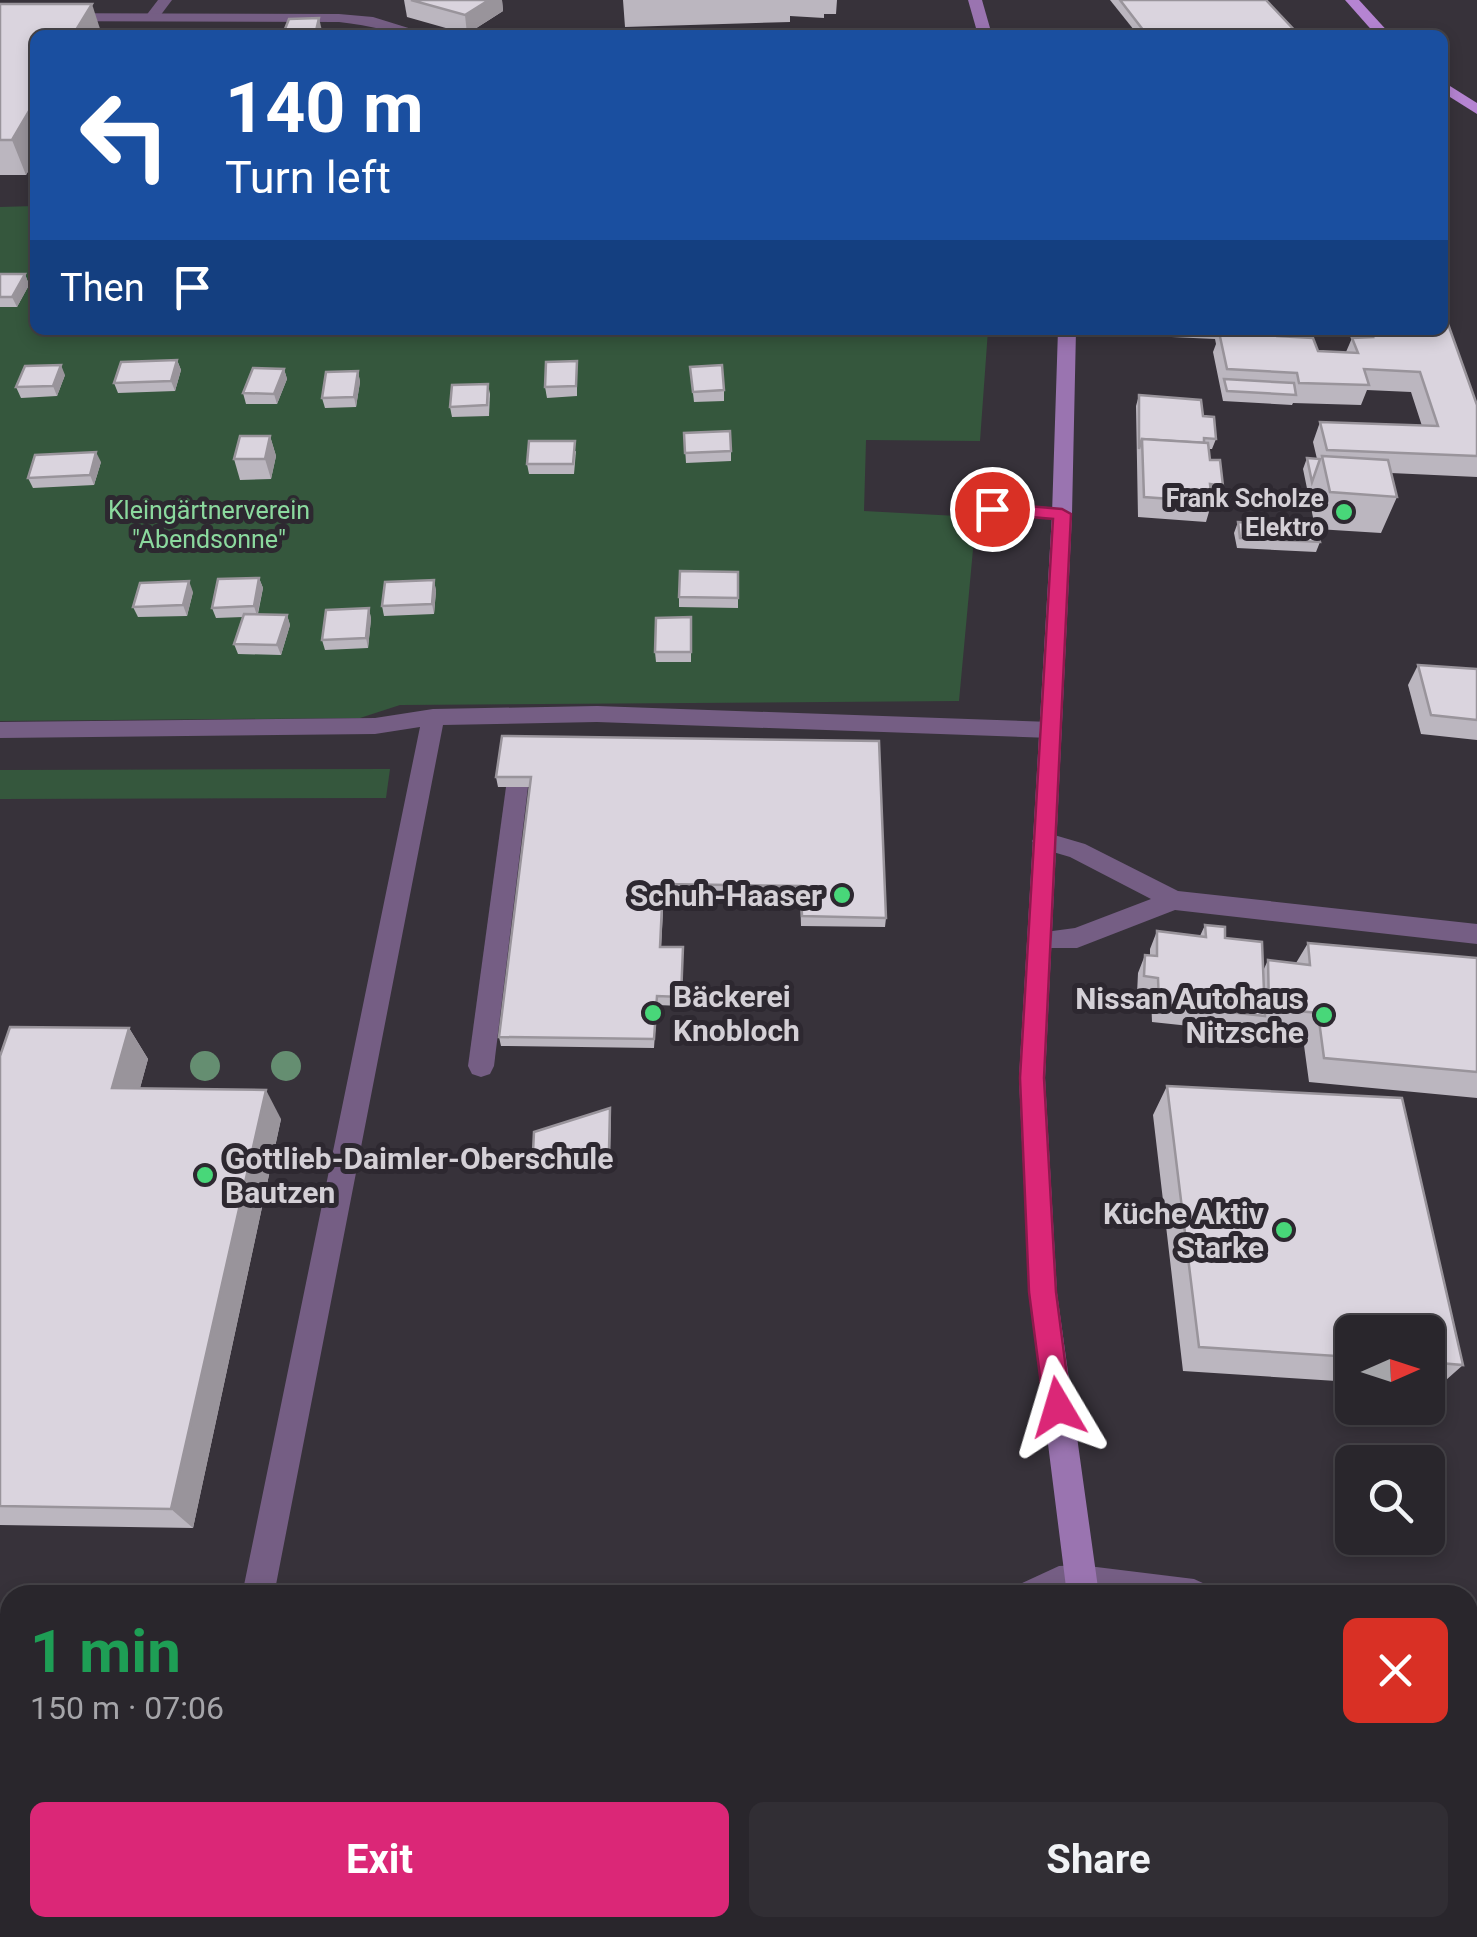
<!DOCTYPE html>
<meta charset="utf-8">
<style>
:root{--surface:#29262c;--page:#312e34;--text:#f1f3f6;--muted:#a5a5a9;--line:#454348;--accent:#db2777}
body{margin:0;font-family:Roboto,sans-serif;background:var(--page);color:var(--text);height:100vh;display:flex;flex-direction:column;font-size:38px;white-space:nowrap}
*{box-sizing:border-box;margin:0}
p{font-size:32px;color:var(--muted)}
.icon{flex:none;width:55px;height:55px;fill:none;stroke:currentColor;stroke-width:2;stroke-linecap:round;stroke-linejoin:round}
.map{position:relative;flex:1;overflow:hidden}
.details{position:absolute;left:0px;top:1585px;width:1478px;height:352px;display:flex;flex-direction:column;background:var(--surface);border-radius:30px 30px 0 0;box-shadow:0 5px 15px #0003,0 0 0 2px var(--line)}
.details>*{flex:none}
.top-card{position:absolute;left:30px;top:30px;width:1418px;height:305px;border-radius:15px;box-shadow:0 5px 15px #0003,0 0 0 2px var(--line);background:#1a4fa0;color:#fff;overflow:hidden}
.needle{width:65px;rotate:87deg}
.controls{position:absolute;left:1335px;top:1315px;display:grid;gap:20px}
.controls a{display:grid;place-items:center;width:110px;height:110px;border-radius:15px;background:var(--surface);box-shadow:0 5px 15px #0003,0 0 0 2px var(--line);font-size:50px}
.pin{position:absolute;display:grid;place-items:center;width:85px;height:85px;color:#fff;margin:-42px;border:5px solid #fff;border-radius:50%;box-shadow:0 2px 10px #0007}
.me{position:absolute;width:110px;margin:-55px;rotate:353deg;stroke-linejoin:round;filter:drop-shadow(0 0 8px #0008)}
.turn{display:flex;align-items:center;gap:35px;height:210px;padding:0 30px;font-size:45px}
.turn .icon{width:130px;height:130px;stroke-width:2.5}
.turn b{display:block;font-size:70px;line-height:85px}
.then{display:flex;align-items:center;height:95px;padding:0 30px;background:#0003;gap:20px;font-size:38px}
.round{display:grid;place-items:center;flex:none;width:105px;height:105px;border-radius:15px;background:var(--page)}
.overview{display:flex;align-items:center;justify-content:space-between;height:170px;padding:0 30px}
h1{font-size:60px;font-weight:700;line-height:75px;color:#1e9e55}
.primary-button{display:flex;gap:20px;margin-top:auto;padding:20px 30px}
.primary-button a{flex:1;height:115px;border-radius:15px;background:var(--accent);color:#fff;font-size:40px;font-weight:700;line-height:115px;text-align:center}
.primary-button a+a{background:var(--page);color:var(--text)}
.map>svg:first-child{display:block}
.green{fill:#35573d}
.lines{fill:none;stroke-linecap:round;stroke-linejoin:round}
.lane{fill:#755e84;fill-rule:evenodd}
.street{fill:#755e84;fill-rule:evenodd}
.secondary{fill:#9a74b0;fill-rule:evenodd}
.primary{fill:#b584d2;fill-rule:evenodd}
.tree{fill:#658e71}
.wall{fill:#bbb6bf}
.shaded-wall{fill:#99949b}
.building{fill:#dad4de;stroke:#99949b;stroke-width:2.5}
.route{fill:#db2777;stroke:#8e194d;stroke-width:2.5}
.poi-dot{fill:#48d779;stroke:#2d2830;stroke-width:4}
.labels{text-anchor:middle;dominant-baseline:central;stroke-width:10;stroke-linejoin:round;paint-order:stroke}
.far-poi-label{font-size:25px;font-weight:bold;fill:#d4d0d6;stroke:#2d2830;text-anchor:end}
.far-park-label{font-size:25px;fill:#8bd99e;stroke:#2d2830}
.poi-label{font-size:30px;font-weight:bold;fill:#d4d0d6;stroke:#2d2830;text-anchor:end}
</style>
<div class="map">
<svg width="1477" height="1937" viewBox="0 0 1477 1937">
<rect width="100%" height="100%" fill="#37323a"/>
<!-- green -->
<g class="green">
<polygon points="35,206 35,330 988,330 980,441 866,440 864,511 976,517 959,701 400,705 360,718 0,721 0,207"/>
<polygon points="390,769 386,798 0,799 0,770"/>
<polygon points="0,1707 10,1707 10,1928 128,1928 126,1937 0,1937"/>
</g>
<g class="lines">
<!-- lane -->
<g class="lane">
<polygon points="158,0 172,0 157,20 147,20 145,17"/>
<polygon points="992,503 1062,508 1072,514 1062,520 985,513 982,509"/>
<polygon points="597,706 1051,722 1062,730 1051,738 597,722 443,725 274,1595 242,1595 420,727 375,734 0,738 0,722 375,718 433,709"/>
<polygon points="517,778 528,787 494,1066 490,1074 481,1077 472,1074 468,1066 506,787"/>
<polygon points="1044,832 1085,844 1178,891 1477,924 1477,944 1175,910 1077,948 1030,948 1027,941 1030,934 1075,928 1151,899 1070,857 1036,847 1032,841 1036,835"/>
<polygon points="1080,1565 1091,1570 1096,1581 1091,1592 1015,1595 1020,1584 1059,1566"/>
<rect x="0" y="1642" width="10" height="34"/>
<polygon points="432,1928 468,1928 467,1937 431,1937"/>
</g>
<!-- street -->
<g class="street">
<path d="M0,13L339,14L373,17L431,35C400,35 370,25 339,22L0,21Z"/>
<polygon points="1080,1565 1194,1579 1205,1584 1210,1595 1075,1595 1069,1592 1064,1581 1069,1570"/>
<polygon points="1468,1612 1477,1613 1477,1645 1468,1644"/>
</g>
<!-- secondary -->
<g class="secondary">
<polygon points="968,0 982,0 992,35 978,35"/>
<polygon points="1058,330 1076,330 1072,514 1045,1078 1057,1293 1099,1595 1067,1595 1029,1293 1019,1078 1052,514"/>
<polygon points="1121,1928 1157,1928 1158,1937 1122,1937"/>
</g>
<!-- primary -->
<g class="primary">
<polygon points="1345,0 1359,0 1391,35 1376,35"/>
<polygon points="1442,81 1477,103 1477,114 1442,92"/>
</g>
</g>
<!-- trees -->
<g class="tree">
<circle cx="205" cy="1066" r="15"/>
<circle cx="286" cy="1066" r="15"/>
</g>
<!-- wall -->
<g class="wall">
<polygon points="404,0 502,0 503,11 467,34 407,17"/>
<polygon points="623,0 837,0 836,14 824,14 824,18 790,16 790,22 625,27"/>
<polygon points="1110,0 1266,0 1299,35 1138,35"/>
<polygon points="0,4 35,35 35,159 26,175 0,175"/>
<polygon points="0,274 25,274 29,285 17,307 0,307"/>
<polygon points="1149,330 1275,330 1277,336 1318,351 1346,352 1352,338 1359,338 1356,330 1442,330 1477,405 1477,477 1391,473 1397,497 1381,533 1317,529 1320,542 1316,552 1237,548 1234,533 1238,522 1315,527 1303,469 1307,458 1317,459 1313,442 1320,422 1422,426 1411,392 1367,390 1361,405 1293,403 1292,405 1223,401 1213,352 1216,344 1215,339 1150,336"/>
<polygon points="177,360 181,370 175,391 118,393 114,383"/>
<polygon points="577,361 577,396 547,398 545,387"/>
<polygon points="690,367 724,390 724,401 694,402"/>
<polygon points="284,369 287,379 277,404 246,404 243,393"/>
<polygon points="358,371 360,382 356,407 325,408 322,398"/>
<polygon points="65,375 57,396 21,398 16,387"/>
<polygon points="488,384 490,394 489,416 452,417 450,407"/>
<polygon points="1139,395 1203,416 1216,439 1212,449 1209,449 1210,460 1223,486 1216,506 1211,505 1206,522 1138,517 1136,406"/>
<polygon points="684,433 731,451 731,461 686,463"/>
<polygon points="270,436 276,456 271,479 240,480 234,459"/>
<polygon points="576,451 574,474 529,474 527,464"/>
<polygon points="101,462 94,485 33,488 28,478"/>
<polygon points="738,572 738,608 679,607 679,597"/>
<polygon points="259,578 263,588 258,614 287,615 290,625 281,655 238,654 234,644 243,617 216,618 212,608"/>
<polygon points="434,580 436,591 434,614 384,616 382,606"/>
<polygon points="193,592 187,616 138,617 133,607"/>
<polygon points="369,608 371,619 368,648 325,650 322,640"/>
<polygon points="691,617 691,662 656,662 655,652"/>
<polygon points="1418,665 1477,669 1477,740 1421,734 1408,685"/>
<polygon points="502,736 886,918 885,927 801,926 800,895 664,893 661,947 683,957 681,1006 657,1005 654,1048 501,1046 499,1037 530,787 498,787 496,777"/>
<polygon points="1205,925 1225,938 1263,971 1268,960 1296,963 1308,943 1477,958 1477,1098 1309,1082 1303,1038 1152,1022 1151,995 1137,994 1138,973 1145,955 1150,955 1150,949 1157,931 1200,936"/>
<polygon points="129,1028 148,1059 140,1088 281,1119 193,1528 0,1525 0,1056"/>
<polygon points="1167,1086 1463,1365 1437,1388 1428,1387 1428,1332 1352,1332 1352,1382 1183,1371 1153,1115"/>
<polygon points="611,1116 610,1159 535,1160 533,1152"/>
<polygon points="1281,1928 1468,1928 1477,1937 1283,1937"/>
</g>
<!-- shaded-wall -->
<g class="shaded-wall">
<polygon points="489,0 502,0 503,11 467,34 465,15"/>
<polygon points="92,4 102,35 73,35"/>
<polygon points="319,18 323,35 315,35"/>
<polygon points="35,101 35,159 26,175 12,140"/>
<polygon points="25,274 29,285 17,307 12,297"/>
<polygon points="177,360 181,370 175,391 171,381"/>
<polygon points="61,365 65,375 57,396 53,386"/>
<polygon points="284,369 287,379 277,404 274,394"/>
<polygon points="358,371 360,382 356,407 354,397"/>
<polygon points="270,436 276,456 271,479 265,459"/>
<polygon points="96,452 101,462 94,485 90,475"/>
<polygon points="259,578 263,588 257,616 254,606"/>
<polygon points="434,580 436,591 434,614 432,604"/>
<polygon points="189,581 193,592 187,616 183,605"/>
<polygon points="369,608 371,619 368,648 366,638"/>
<polygon points="287,615 290,625 281,655 277,645"/>
<polygon points="129,1028 148,1059 132,1117 112,1088"/>
<polygon points="266,1090 281,1119 193,1528 171,1509"/>
<polygon points="241,1928 259,1928 258,1937 240,1937"/>
</g>
<!-- building -->
<g class="building">
<polygon points="411,0 489,0 465,15"/>
<polygon points="1120,0 1266,0 1299,35 1147,35"/>
<polygon points="0,4 92,4 73,35 35,35 35,101 12,140 0,140"/>
<polygon points="319,18 315,35 253,35 254,30 285,29 289,19"/>
<polygon points="0,274 25,274 12,297 0,297"/>
<polygon points="1443,310 1477,405 1477,456 1327,450 1320,422 1438,426 1420,372 1364,369 1369,385 1299,383 1297,373 1227,369 1219,332 1223,332 1223,330 1275,330 1277,336 1313,338 1318,351 1358,353 1352,338 1373,337 1370,330 1442,330"/>
<polygon points="177,360 171,381 114,383 121,362"/>
<polygon points="577,361 576,386 545,387 546,362"/>
<polygon points="61,365 53,386 16,387 25,366"/>
<polygon points="722,365 724,390 693,392 690,367"/>
<polygon points="253,368 284,369 274,394 243,393"/>
<polygon points="358,371 354,397 322,398 326,372"/>
<polygon points="1224,379 1294,383 1296,395 1227,391"/>
<polygon points="488,384 487,405 450,407 452,385"/>
<polygon points="1139,395 1201,400 1203,416 1214,417 1216,439 1204,438 1204,443 1142,439 1139,449"/>
<polygon points="730,431 731,451 685,453 684,433"/>
<polygon points="240,436 270,436 265,459 234,459"/>
<polygon points="1142,439 1208,443 1210,460 1220,460 1223,486 1210,484 1212,502 1144,497"/>
<polygon points="529,441 575,441 573,464 527,464"/>
<polygon points="96,452 90,475 28,478 35,455"/>
<polygon points="1322,456 1388,460 1397,497 1330,492"/>
<polygon points="1307,458 1320,459 1312,482"/>
<polygon points="1238,522 1316,527 1320,542 1240,538"/>
<polygon points="680,571 738,572 738,598 679,597"/>
<polygon points="259,578 254,606 212,608 218,579"/>
<polygon points="434,580 432,604 382,606 385,582"/>
<polygon points="189,581 183,605 133,607 140,583"/>
<polygon points="369,608 366,638 322,640 326,610"/>
<polygon points="244,614 287,615 277,645 234,644"/>
<polygon points="691,617 691,652 655,652 656,618"/>
<polygon points="1418,665 1477,669 1477,720 1431,715"/>
<polygon points="502,736 879,741 886,918 802,916 801,886 663,884 660,947 683,947 681,997 657,996 654,1039 499,1037 531,777 496,777"/>
<polygon points="1205,925 1225,927 1225,938 1262,942 1265,1016 1159,1004 1158,978 1144,976 1145,955 1157,956 1157,931 1206,937"/>
<polygon points="1308,943 1477,958 1477,1072 1324,1058 1318,1013 1269,1008 1268,960 1310,965"/>
<polygon points="10,1027 129,1028 112,1088 266,1090 171,1509 0,1506 0,1056"/>
<polygon points="1167,1086 1402,1098 1463,1365 1428,1362 1428,1332 1352,1332 1352,1357 1199,1347"/>
<polygon points="610,1108 609,1150 533,1152 534,1132"/>
<polygon points="1468,1872 1477,1872 1477,1937 1303,1937 1301,1928 1468,1928"/>
<polygon points="128,1928 241,1928 240,1937 126,1937"/>
<polygon points="625,1928 896,1928 896,1937 624,1937"/>
</g>
<!-- route -->
<polygon class="route" points="992,503 1062,509 1071,514 1044,1078 1056,1292 1071,1407 1067,1416 1058,1420 1048,1416 1044,1407 1029,1292 1020,1078 1053,519 986,513 986,505"/>
<!-- markers -->
<g class="poi-dot">
<circle cx="1344" cy="512" r="10"/>
<circle cx="842" cy="895" r="10"/>
<circle cx="653" cy="1013" r="10"/>
<circle cx="1324" cy="1015" r="10"/>
<circle cx="205" cy="1175" r="10"/>
<circle cx="1284" cy="1230" r="10"/>
</g>
<g class="labels">
<!-- far-poi labels -->
<g class="far-poi-label">
<text x="1324" y="498">Frank Scholze<tspan x="1324" dy="29">Elektro</tspan></text>
</g>
<!-- far-park labels -->
<g class="far-park-label">
<text x="209" y="510">Kleingärtnerverein<tspan x="209" dy="29">"Abendsonne"</tspan></text>
</g>
<!-- poi labels -->
<g class="poi-label">
<text x="822" y="895">Schuh-Haaser</text>
<text x="673" y="996" text-anchor="start">Bäckerei<tspan x="673" dy="34">Knobloch</tspan></text>
<text x="1304" y="998">Nissan Autohaus<tspan x="1304" dy="34">Nitzsche</tspan></text>
<text x="225" y="1158" text-anchor="start">Gottlieb-Daimler-Oberschule<tspan x="225" dy="34">Bautzen</tspan></text>
<text x="1264" y="1213">Küche Aktiv<tspan x="1264" dy="34">Starke</tspan></text>
</g>
</g>
</svg>
<div class="controls">
<a><svg class="needle" viewBox="-14 -14 28 28"><path d="M0-13l5 13h-10z" fill="#e53935"/><path d="M0 13l5-13h-10z" fill="#a5a5a9"/></svg></a>
<a><svg class="icon" aria-label="search" viewBox="0 0 24 24"><circle cx="10" cy="10" r="6"/><path d="M15 15l6 6"/></svg></a>
</div>
<div class="pin" style="left:992px;top:509px;background:#d93025"><svg class="icon" aria-label="arrive" viewBox="0 0 24 24"><path d="M6 21V4h12l-3 4 3 4H6"/></svg></div>
<svg class="me" style="left:1058px;top:1407px" viewBox="-20 -20 40 40"><path d="M0-17L14 15 0 8-14 15z" fill="#db2777" stroke="#fff" stroke-width="4"/></svg>
<div class="top-card">
<div class="turn"><svg class="icon" aria-label="left" viewBox="0 0 24 24"><path d="M17 20v-9H6M10 6l-5 5 5 5"/></svg><div><b>140 m</b>Turn left</div></div>
<div class="then">Then<svg class="icon" aria-label="arrive" viewBox="0 0 24 24"><path d="M6 21V4h12l-3 4 3 4H6"/></svg></div>
</div>
<section class="details">
<div class="overview"><div><h1>1 min</h1><p>150 m · 07:06</p></div><a class="round" style="background:#d93025;color:#fff"><svg class="icon" aria-label="close" viewBox="0 0 24 24"><path d="M6 6l12 12M18 6L6 18"/></svg></a></div>
<div class="primary-button"><a>Exit</a><a>Share</a></div>
</section>
</div>
